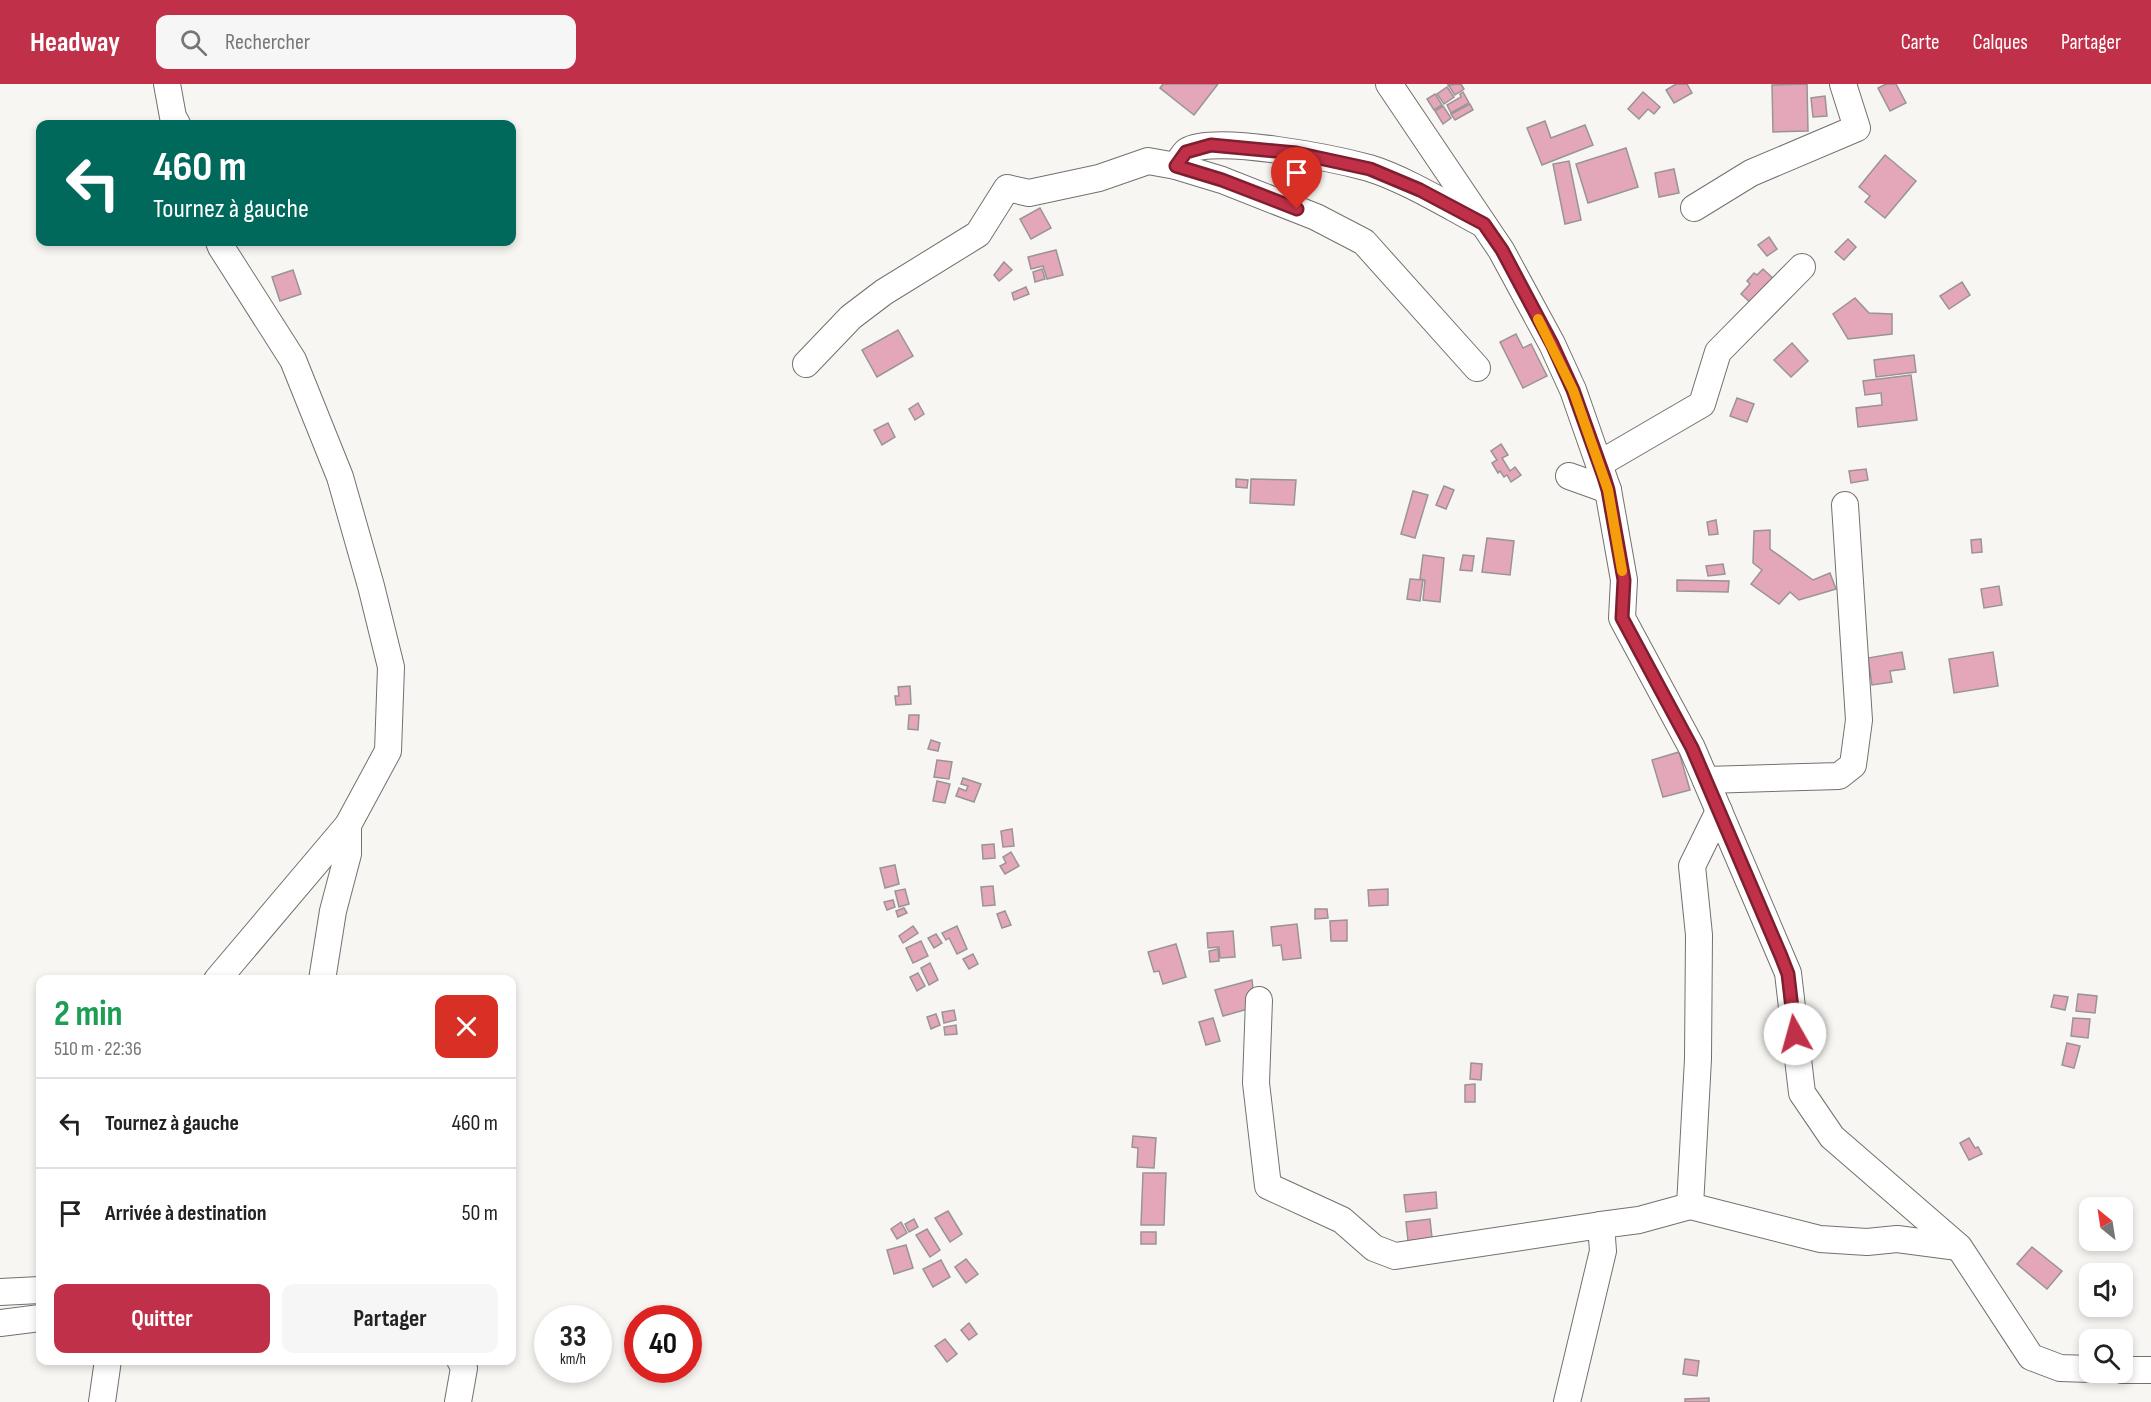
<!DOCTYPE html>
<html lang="fr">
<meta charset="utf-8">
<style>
:root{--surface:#fff;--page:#f6f6f6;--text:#222;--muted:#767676;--line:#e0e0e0;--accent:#c03049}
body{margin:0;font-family:"Sofia Sans Condensed",sans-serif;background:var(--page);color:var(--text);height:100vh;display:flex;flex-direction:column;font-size:22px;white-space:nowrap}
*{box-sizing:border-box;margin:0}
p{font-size:20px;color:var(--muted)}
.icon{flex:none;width:33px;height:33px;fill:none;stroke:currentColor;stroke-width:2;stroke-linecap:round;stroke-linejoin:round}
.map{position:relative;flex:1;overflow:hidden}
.details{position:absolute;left:36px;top:891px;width:480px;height:390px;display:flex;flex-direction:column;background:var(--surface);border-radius:12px;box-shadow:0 3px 9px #0003}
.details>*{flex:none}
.hud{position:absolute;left:36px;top:36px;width:480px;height:126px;border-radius:12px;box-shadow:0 3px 9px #0003;background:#00695c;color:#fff;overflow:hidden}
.needle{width:39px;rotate:330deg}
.controls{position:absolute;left:2079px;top:1113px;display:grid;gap:12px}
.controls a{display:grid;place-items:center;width:54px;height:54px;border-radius:12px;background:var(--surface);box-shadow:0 3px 9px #0003;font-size:30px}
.speed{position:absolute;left:534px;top:1221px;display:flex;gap:12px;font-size:30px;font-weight:700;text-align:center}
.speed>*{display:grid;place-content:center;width:78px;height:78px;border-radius:50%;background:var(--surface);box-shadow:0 3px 9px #0003;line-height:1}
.speed small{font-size:15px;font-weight:400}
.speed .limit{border:9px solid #d22;background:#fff;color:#111}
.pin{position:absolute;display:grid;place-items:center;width:51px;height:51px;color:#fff;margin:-62px -26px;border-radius:50% 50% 50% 0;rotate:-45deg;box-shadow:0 0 6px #0007}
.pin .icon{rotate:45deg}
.me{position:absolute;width:66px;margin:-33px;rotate:353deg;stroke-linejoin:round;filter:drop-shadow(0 0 4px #0008)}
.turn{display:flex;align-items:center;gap:21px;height:126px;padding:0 18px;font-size:27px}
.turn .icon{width:78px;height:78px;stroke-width:2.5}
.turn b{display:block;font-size:42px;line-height:51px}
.round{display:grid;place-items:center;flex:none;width:63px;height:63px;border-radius:12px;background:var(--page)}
.headline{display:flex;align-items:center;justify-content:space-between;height:102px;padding:0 18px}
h1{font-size:36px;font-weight:700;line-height:45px;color:#1e9e55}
.cta{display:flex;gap:12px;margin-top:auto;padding:12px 18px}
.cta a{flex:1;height:69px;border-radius:12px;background:var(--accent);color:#fff;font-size:24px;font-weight:700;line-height:69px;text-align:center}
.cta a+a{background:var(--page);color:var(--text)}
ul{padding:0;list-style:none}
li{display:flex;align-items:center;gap:18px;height:90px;padding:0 18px;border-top:2px solid var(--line)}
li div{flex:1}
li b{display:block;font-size:22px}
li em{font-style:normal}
header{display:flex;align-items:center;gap:36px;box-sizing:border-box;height:84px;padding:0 30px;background:var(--accent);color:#fff}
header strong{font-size:28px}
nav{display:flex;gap:33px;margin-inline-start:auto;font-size:21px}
.search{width:420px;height:54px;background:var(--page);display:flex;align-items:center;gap:15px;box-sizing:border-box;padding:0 21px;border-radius:12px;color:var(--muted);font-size:22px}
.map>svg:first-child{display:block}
.building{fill:#e4a6b9;stroke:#999495;stroke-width:1.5}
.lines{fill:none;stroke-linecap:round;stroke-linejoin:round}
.minor-casing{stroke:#73716d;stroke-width:28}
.minor{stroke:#fff;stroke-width:26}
.route-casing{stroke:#7d1f2f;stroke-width:15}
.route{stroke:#c03049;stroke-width:10}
.slow{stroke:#f59e0b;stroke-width:10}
</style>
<header>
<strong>Headway</strong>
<div class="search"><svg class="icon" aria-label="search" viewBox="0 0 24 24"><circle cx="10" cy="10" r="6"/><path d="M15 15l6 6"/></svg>Rechercher</div>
<nav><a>Carte</a><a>Calques</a><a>Partager</a></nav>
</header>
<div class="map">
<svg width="2151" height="1318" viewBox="0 0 2151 1318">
<rect width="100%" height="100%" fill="#f8f6f2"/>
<!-- building -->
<g class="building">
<polygon points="1163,0 1218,0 1194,31 1160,4"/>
<polygon points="1461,0 1464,5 1455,11 1448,1"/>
<polygon points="1676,0 1687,0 1692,9 1674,19 1666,6"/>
<polygon points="1807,0 1808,47 1773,48 1772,1"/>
<polygon points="1886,0 1896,0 1906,19 1890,27 1878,4"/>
<polygon points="1447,3 1454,13 1444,20 1437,10"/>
<polygon points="1463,8 1469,19 1451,29 1447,21 1461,13 1460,10"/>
<polygon points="1643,8 1660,23 1654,30 1648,25 1639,35 1628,25"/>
<polygon points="1435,10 1442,21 1434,26 1427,15"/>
<polygon points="1825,12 1827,32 1813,33 1811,14"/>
<polygon points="1470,20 1473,26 1455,36 1451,30"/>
<polygon points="1443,22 1451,34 1443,40 1435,27"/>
<polygon points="1545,37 1551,54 1585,41 1593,61 1542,81 1527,44"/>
<polygon points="1626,64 1638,103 1588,119 1576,80"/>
<polygon points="1885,71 1916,97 1885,134 1865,118 1870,112 1859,103"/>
<polygon points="1569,77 1581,136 1565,140 1553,80"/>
<polygon points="1674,85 1679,109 1659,113 1655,89"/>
<polygon points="1040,124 1051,144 1031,155 1020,135"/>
<polygon points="1769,153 1777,165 1767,172 1758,161"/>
<polygon points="1848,155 1856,163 1844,176 1835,168"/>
<polygon points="1056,166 1063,191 1047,195 1043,182 1031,185 1028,173"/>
<polygon points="1004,178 1012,186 999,197 994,191"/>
<polygon points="1042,185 1045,195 1035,198 1033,188"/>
<polygon points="1763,185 1777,198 1755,223 1741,210 1750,200 1747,197 1754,189 1757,191"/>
<polygon points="293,186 301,210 280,217 272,193"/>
<polygon points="1962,198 1970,211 1949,225 1940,212"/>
<polygon points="1026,203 1029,210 1014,216 1012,209"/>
<polygon points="1855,214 1869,229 1892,230 1892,250 1848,255 1833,230"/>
<polygon points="898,246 913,272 877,293 862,266"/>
<polygon points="1516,250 1523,264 1531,260 1547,292 1523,304 1500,258"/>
<polygon points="1792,259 1808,277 1791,293 1774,276"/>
<polygon points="1914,271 1916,288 1876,293 1874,276"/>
<polygon points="1911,291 1917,336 1858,343 1856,324 1882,321 1881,309 1865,311 1863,297"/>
<polygon points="1737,314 1754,320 1747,338 1730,332"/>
<polygon points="918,319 924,330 915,336 909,325"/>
<polygon points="888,339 895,353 882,361 874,346"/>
<polygon points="1501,360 1508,371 1502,374 1510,387 1515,383 1521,391 1511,398 1507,391 1504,393 1500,387 1498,389 1492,379 1497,376 1491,367"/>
<polygon points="1866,385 1868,396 1851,399 1849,387"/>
<polygon points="1236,395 1248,396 1247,404 1236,403"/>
<polygon points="1251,395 1296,396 1294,421 1250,419"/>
<polygon points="1444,402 1454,406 1446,425 1436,421"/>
<polygon points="1413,407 1428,411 1415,454 1401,450"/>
<polygon points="1716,436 1718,450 1709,451 1707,438"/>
<polygon points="1770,446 1770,465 1813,496 1830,489 1836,505 1799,516 1790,508 1779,520 1751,500 1762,486 1753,479 1754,447"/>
<polygon points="1487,454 1514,457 1510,491 1482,488"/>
<polygon points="1981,455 1982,468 1972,469 1971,456"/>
<polygon points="1423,471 1444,474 1440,518 1423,516 1425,496 1420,495"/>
<polygon points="1463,471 1474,472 1472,487 1460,486"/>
<polygon points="1723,480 1725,490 1708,492 1706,482"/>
<polygon points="1410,495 1423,496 1420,517 1407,515"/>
<polygon points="1677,496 1729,497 1728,508 1677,507"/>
<polygon points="1999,502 2002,521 1984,524 1981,505"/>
<polygon points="1902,568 1905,585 1890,587 1892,598 1872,601 1868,574"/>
<polygon points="1993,568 1998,602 1954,609 1949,575"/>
<polygon points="910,602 911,620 896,621 895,612 899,612 898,603"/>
<polygon points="909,631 919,631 918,646 908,645"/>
<polygon points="931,656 940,659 938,667 928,665"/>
<polygon points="1679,668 1690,706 1663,713 1652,676"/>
<polygon points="937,676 952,678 949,695 934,693"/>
<polygon points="963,694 981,700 974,718 956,712 959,704 966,707 968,702 961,700"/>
<polygon points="937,697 950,700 945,719 933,717"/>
<polygon points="1012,745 1014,762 1003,763 1001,747"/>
<polygon points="994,760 995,774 983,775 982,761"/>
<polygon points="1011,768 1019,782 1005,790 1000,782 1006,779 1003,773"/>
<polygon points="895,781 899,800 885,804 880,784"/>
<polygon points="993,802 995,821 983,822 981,803"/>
<polygon points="905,805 909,820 899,823 895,807"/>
<polygon points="1388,805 1388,821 1369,822 1368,806"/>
<polygon points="893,816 895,823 887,826 884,818"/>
<polygon points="904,824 907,829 898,833 896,827"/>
<polygon points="1315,825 1327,825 1328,834 1315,835"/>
<polygon points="1005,827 1011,841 1002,844 997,830"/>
<polygon points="1347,836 1347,857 1331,857 1330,837"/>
<polygon points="1297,840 1301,874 1283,876 1281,861 1273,862 1271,843"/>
<polygon points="913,842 918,849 903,859 899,852"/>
<polygon points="957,842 967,865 957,870 949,854 946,856 942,849"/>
<polygon points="1233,847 1235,873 1220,874 1219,863 1208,864 1207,849"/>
<polygon points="936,850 942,859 934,864 928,854"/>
<polygon points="921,857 928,872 913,879 906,864"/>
<polygon points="1176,860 1186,893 1163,900 1159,887 1154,888 1148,868"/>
<polygon points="1218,865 1219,877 1210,878 1209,867"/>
<polygon points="973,870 978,880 969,885 963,875"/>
<polygon points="930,879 938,896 929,901 921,884"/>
<polygon points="918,889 925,902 917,907 910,893"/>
<polygon points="1252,896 1255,923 1223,932 1215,906"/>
<polygon points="2078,910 2097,912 2095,929 2076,927"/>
<polygon points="2054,911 2068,913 2065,926 2051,923"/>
<polygon points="954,926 956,936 944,939 942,928"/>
<polygon points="936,930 940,941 931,945 927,933"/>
<polygon points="1213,934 1220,957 1206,961 1199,938"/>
<polygon points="2073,934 2090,935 2088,954 2071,952"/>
<polygon points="956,941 957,950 945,951 944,943"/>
<polygon points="2067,959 2080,962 2074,984 2062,981"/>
<polygon points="1471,979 1482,980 1481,996 1470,995"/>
<polygon points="1475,1000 1475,1018 1465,1018 1465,1001"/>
<polygon points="1133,1052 1156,1054 1154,1084 1137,1083 1138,1064 1132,1063"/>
<polygon points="1969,1054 1975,1064 1978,1063 1982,1070 1969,1076 1960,1059"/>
<polygon points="1143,1089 1166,1089 1164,1141 1141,1141"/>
<polygon points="1436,1108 1437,1124 1406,1128 1404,1111"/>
<polygon points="948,1127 962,1150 950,1158 935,1134"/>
<polygon points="914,1135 918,1143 909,1148 905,1140"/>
<polygon points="1430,1135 1432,1154 1408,1157 1406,1138"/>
<polygon points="901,1138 907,1149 897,1155 891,1145"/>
<polygon points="927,1145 940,1166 930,1173 916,1151"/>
<rect x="1141" y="1148" width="15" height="12"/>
<polygon points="906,1161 913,1184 894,1190 887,1166"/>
<polygon points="2032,1163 2062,1187 2047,1205 2017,1180"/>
<polygon points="966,1175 978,1190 966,1199 955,1183"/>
<polygon points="941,1176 950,1193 933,1203 923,1185"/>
<polygon points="969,1239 977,1250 969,1256 961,1246"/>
<polygon points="945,1255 957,1270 947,1278 935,1262"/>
<polygon points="1685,1275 1699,1277 1697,1292 1683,1290"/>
<polygon points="1709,1314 1709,1318 1685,1318 1685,1315"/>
</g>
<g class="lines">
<defs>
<g id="minor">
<polyline points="167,0 173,33 177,40"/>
<polyline points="1389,0 1501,166 1552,260 1573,306 1608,406 1624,496 1622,534 1692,664 1788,889 1802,1009 1832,1053 1959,1163 2031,1273 2060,1284 2090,1285"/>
<path d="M1176,82C1179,78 1183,70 1187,67C1214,50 1336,75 1369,84C1405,95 1447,121 1481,139"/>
<polyline points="1694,124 1751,89 1857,44 1843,0"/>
<polyline points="219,158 221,163 293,276 340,393 371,502 391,583 388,667 348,741 348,770 333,827 322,896"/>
<polyline points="806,280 851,233 884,208 978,150 1007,104 1029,109 1099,94 1148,77 1176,82 1222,96 1316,133 1364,158 1477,284"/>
<polyline points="1599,380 1702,320 1718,268 1802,183"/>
<polyline points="1569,392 1608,406"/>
<polyline points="1706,696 1839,692 1853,681 1859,636 1845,421"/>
<polyline points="217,896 348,741"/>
<polyline points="1259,916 1256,999 1268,1102 1342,1136 1374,1164 1395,1172 1601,1141"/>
<polyline points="1690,1122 1820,1155 1867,1158 1897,1155 1958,1163"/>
<polyline points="0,1208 40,1206"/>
<polyline points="0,1239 40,1234"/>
<polyline points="2122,1286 2151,1286"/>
<polyline points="102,1318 108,1276"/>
<polyline points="458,1318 464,1284 460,1276"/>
<polyline points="1567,1318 1603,1167 1601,1141 1639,1136 1690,1122 1698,975 1699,851 1692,782 1719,727"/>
</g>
</defs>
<!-- minor casing -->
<use href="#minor" class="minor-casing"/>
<!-- minor -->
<use href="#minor" class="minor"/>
</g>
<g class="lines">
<defs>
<polyline id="route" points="1297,125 1222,96 1176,82 1186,68 1211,61 1296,69 1370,85 1420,106 1484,140 1502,166 1552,260 1573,306 1604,393 1608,406 1624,496 1622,534 1692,664 1781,872 1788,890 1795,950"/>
</defs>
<!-- route casing -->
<use href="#route" class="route-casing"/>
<!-- route -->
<use href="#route" class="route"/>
<!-- slow -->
<polyline class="slow" points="1538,235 1573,306 1608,406 1622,487"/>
</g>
</svg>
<div class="controls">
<a><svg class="needle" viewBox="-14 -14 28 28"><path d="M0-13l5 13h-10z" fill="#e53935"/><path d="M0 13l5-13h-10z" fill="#767676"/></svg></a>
<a><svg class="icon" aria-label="sound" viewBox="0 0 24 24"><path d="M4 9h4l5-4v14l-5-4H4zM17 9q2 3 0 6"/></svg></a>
<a><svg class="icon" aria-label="search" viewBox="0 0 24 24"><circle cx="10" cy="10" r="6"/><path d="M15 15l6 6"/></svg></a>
</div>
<div class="speed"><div>33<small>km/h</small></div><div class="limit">40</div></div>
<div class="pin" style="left:1297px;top:125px;background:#d93025"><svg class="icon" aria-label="arrive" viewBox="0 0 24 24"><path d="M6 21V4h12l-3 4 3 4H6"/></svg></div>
<svg class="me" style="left:1795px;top:950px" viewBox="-20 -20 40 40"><circle r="19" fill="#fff"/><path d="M0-13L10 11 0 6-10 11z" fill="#c03049"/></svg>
<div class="hud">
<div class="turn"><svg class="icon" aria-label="left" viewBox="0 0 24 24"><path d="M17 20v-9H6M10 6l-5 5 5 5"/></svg><div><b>460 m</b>Tournez à gauche</div></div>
</div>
<section class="details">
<div class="headline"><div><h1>2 min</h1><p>510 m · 22:36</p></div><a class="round" style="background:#d93025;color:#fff"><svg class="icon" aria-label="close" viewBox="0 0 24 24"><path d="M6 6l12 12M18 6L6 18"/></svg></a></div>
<ul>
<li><svg class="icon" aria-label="left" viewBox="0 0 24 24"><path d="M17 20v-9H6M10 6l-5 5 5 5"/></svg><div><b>Tournez à gauche</b></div><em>460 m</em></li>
<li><svg class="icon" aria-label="arrive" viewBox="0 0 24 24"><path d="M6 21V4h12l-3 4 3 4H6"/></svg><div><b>Arrivée à destination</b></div><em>50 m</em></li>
</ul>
<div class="cta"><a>Quitter</a><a>Partager</a></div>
</section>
</div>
